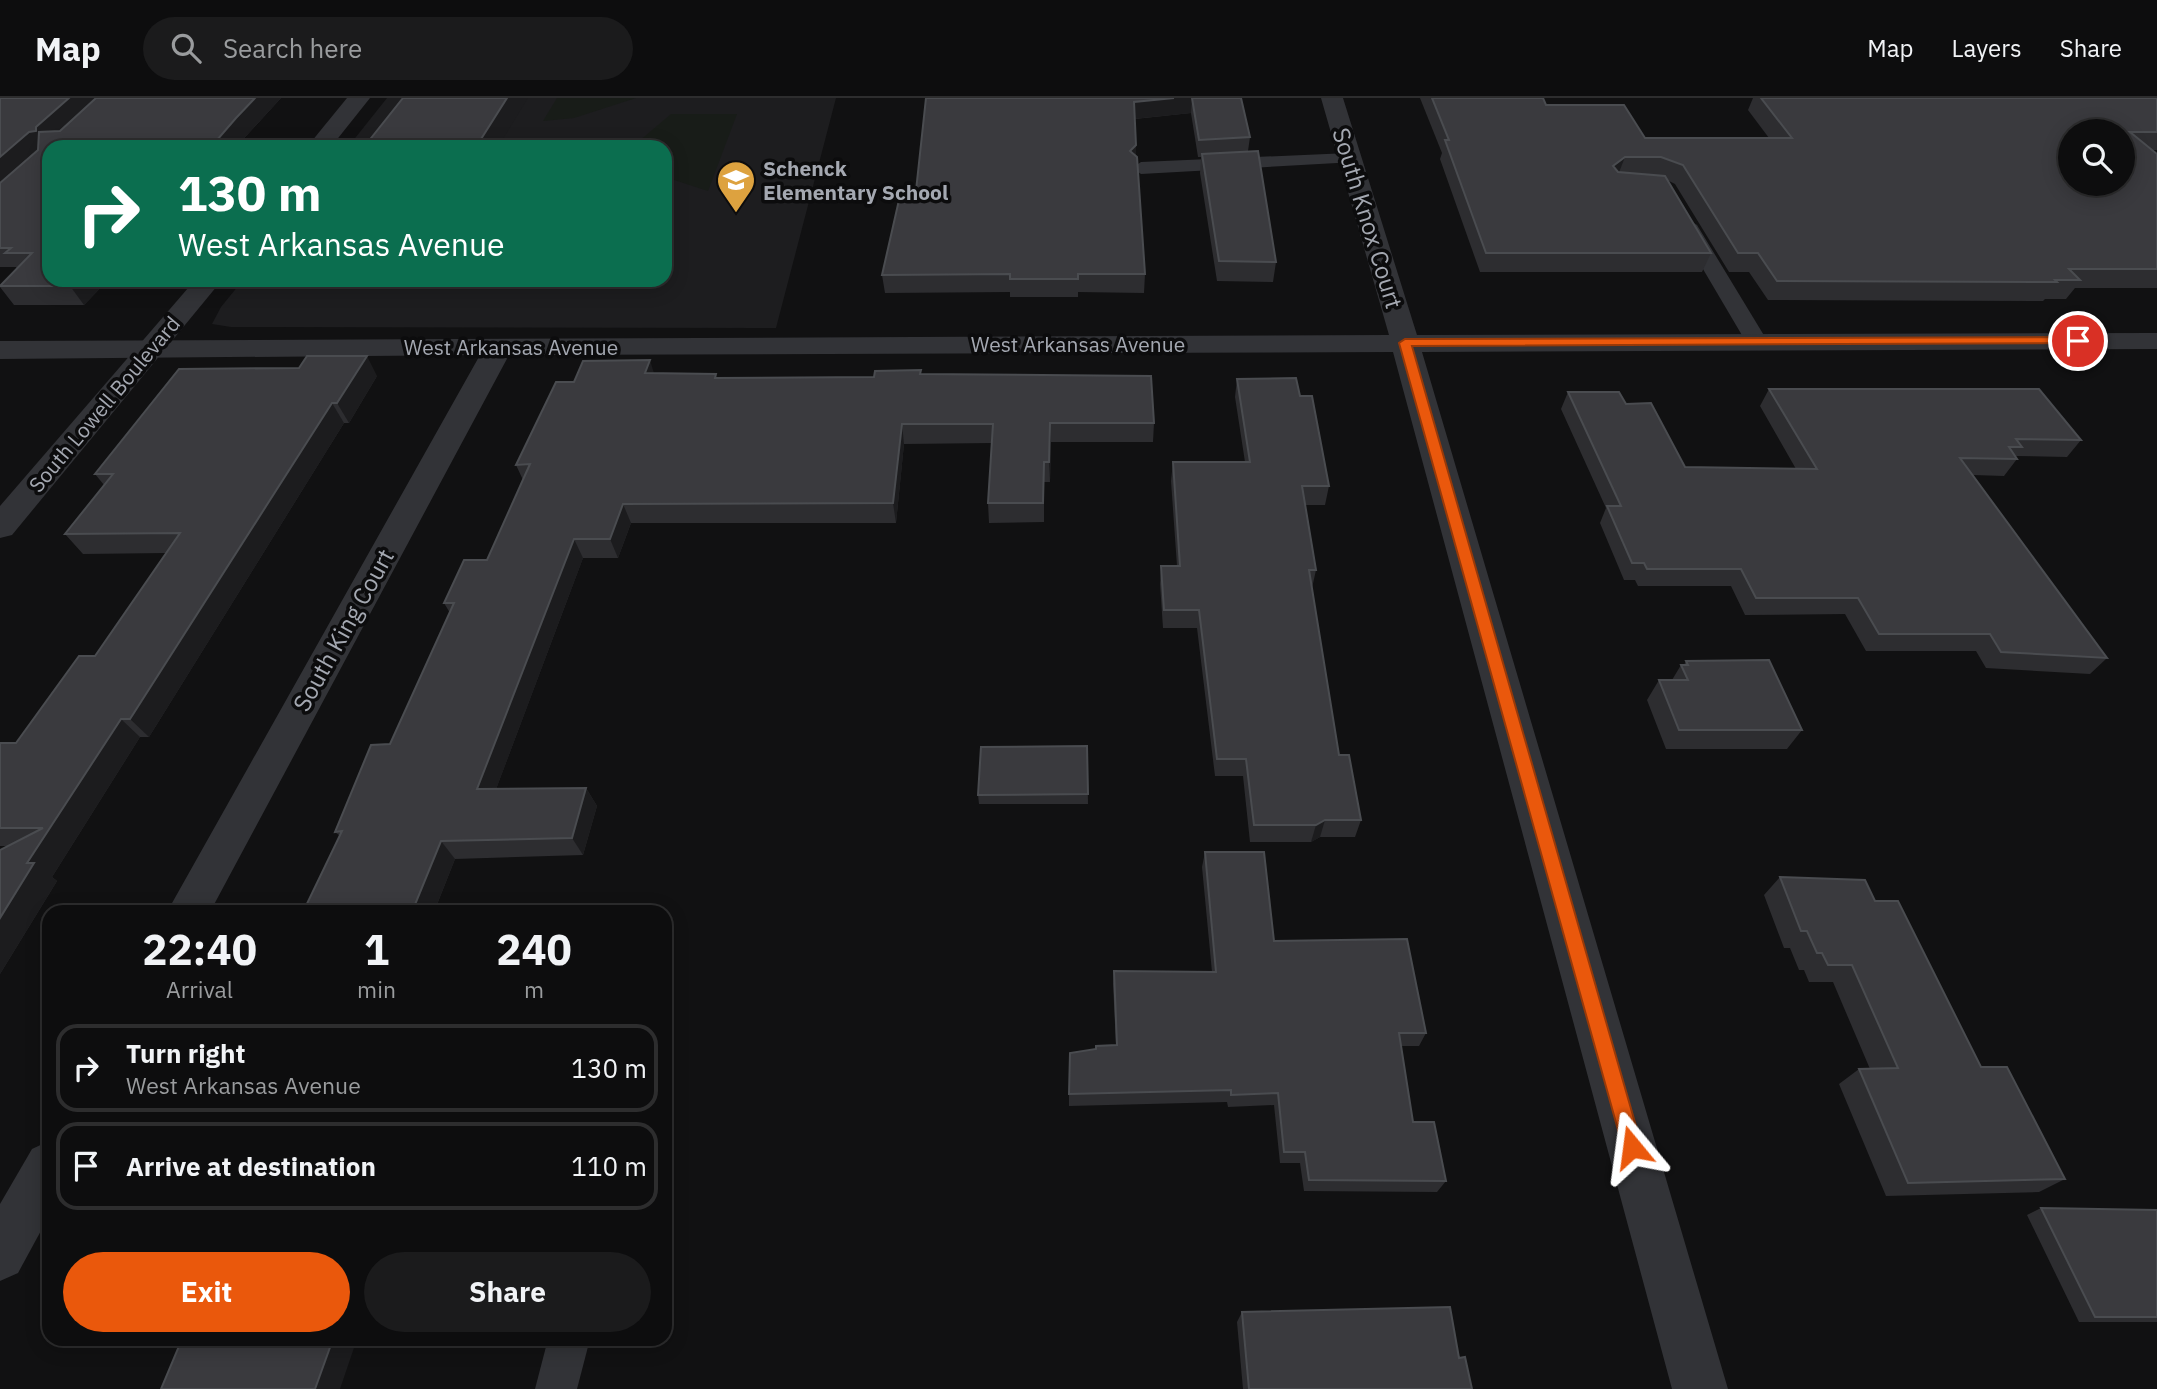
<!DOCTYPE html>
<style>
:root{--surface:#0d0d0e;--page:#1b1b1c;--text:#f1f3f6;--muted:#9a9c9e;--line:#2d2d2e;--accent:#ea580c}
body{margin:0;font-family:"IBM Plex Sans",sans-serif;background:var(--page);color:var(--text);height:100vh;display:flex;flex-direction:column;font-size:26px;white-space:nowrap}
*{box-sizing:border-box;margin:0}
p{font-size:23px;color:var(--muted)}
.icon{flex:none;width:38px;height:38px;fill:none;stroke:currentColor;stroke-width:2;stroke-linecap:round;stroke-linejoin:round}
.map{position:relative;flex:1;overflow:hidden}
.details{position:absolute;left:42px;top:807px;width:630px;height:441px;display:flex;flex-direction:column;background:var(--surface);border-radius:21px;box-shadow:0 4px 18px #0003,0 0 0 2px var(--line)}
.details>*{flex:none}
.banner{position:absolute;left:42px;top:42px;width:630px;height:147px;border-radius:21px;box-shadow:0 4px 18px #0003,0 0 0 2px var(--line);background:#0b6e4f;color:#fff;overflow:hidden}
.controls{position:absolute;left:2058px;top:21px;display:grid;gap:14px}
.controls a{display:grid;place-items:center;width:77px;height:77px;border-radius:50%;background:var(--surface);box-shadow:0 4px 18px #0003,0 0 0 2px var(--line);font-size:35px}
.pin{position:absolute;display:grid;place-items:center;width:60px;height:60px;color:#fff;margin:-30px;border:4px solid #fff;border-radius:50%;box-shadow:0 2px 7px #0007}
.me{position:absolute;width:77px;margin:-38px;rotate:344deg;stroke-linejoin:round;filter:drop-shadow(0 0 5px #0008)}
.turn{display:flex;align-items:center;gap:24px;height:147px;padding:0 21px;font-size:32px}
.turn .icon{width:91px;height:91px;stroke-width:2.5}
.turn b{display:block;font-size:49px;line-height:60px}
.eta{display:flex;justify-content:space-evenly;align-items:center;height:119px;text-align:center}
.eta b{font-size:42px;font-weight:800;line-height:49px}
.cta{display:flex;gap:14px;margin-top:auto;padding:14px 21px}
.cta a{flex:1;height:80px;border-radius:42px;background:var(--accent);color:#fff;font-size:28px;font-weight:800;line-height:80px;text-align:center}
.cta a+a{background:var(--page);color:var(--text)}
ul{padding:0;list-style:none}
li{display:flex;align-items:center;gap:21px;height:88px;margin:0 14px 10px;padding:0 7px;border:4px solid var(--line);border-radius:21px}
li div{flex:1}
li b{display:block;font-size:26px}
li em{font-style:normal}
header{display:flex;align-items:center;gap:42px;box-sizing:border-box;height:98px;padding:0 35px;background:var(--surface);border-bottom:2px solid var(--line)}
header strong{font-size:33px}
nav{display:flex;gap:38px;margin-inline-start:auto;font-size:24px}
.search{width:490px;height:63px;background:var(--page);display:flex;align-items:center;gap:18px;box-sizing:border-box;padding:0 24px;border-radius:38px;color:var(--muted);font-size:26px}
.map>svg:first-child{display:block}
.built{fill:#1d1d1f}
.green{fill:#181c18}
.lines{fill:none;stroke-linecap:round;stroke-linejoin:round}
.service{fill:#323337;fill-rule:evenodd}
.minor{fill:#323337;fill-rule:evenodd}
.tertiary{fill:#323337;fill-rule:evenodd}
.wall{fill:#2d2d30}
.shaded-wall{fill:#1c1c1e}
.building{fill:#3a3a3e;stroke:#4a4c50;stroke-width:2;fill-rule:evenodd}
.route{fill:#ea580c;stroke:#983908;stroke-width:2}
.labels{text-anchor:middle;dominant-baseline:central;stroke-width:7;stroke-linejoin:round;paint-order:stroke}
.far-poi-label{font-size:21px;font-weight:bold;fill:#a4a8b1;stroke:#0c0c0d;text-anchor:start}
.far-street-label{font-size:21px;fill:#a4a8b1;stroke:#0c0c0d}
.street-label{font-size:24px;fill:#a4a8b1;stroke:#0c0c0d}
</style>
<header>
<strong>Map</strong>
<div class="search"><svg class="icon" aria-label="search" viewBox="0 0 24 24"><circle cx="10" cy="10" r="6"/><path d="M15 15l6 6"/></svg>Search here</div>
<nav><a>Map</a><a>Layers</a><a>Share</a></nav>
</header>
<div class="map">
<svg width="2157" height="1291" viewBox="0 0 2157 1291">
<rect width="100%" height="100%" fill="#111112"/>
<!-- built -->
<polygon class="built" points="387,0 836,0 776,230 231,229 212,226 221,209 243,182 665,182 665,49 348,49"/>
<!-- green -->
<g class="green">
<polygon points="557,0 636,0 574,20 543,23"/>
<polygon points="671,16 737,16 708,93 665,79 665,49 632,49"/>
</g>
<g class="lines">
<!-- service -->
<g class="service">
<polygon points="1349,55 1358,60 1355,64 1141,76 1132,70 1141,64"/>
<polygon points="1687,121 1697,127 1768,244 1765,249 1749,249 1746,244 1677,127"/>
<polygon points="548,1241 590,1241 577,1291 535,1291"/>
</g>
<!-- minor -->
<g class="minor">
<polygon points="1321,0 1343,0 1417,237 2157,235 2157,251 1422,254 1728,1291 1672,1291 1393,254 509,257 210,814 167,814 480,257 0,261 0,243 1389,237"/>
<polygon points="49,1043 49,1118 18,1175 0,1183 0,1106 32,1051"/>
</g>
<!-- tertiary -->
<g class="tertiary">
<polygon points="347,0 370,0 331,49 307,49"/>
<polygon points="195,182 222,182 12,437 0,440 0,408"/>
</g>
</g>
<!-- wall -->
<g class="wall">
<polygon points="0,0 281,0 236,49 49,49 49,182 108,182 84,207 14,207 0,189 0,188 17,171 16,169 0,169"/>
<polygon points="926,0 1241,0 1250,39 1248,53 1276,164 1273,184 1217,183 1200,75 1201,59 1198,59 1191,15 1135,21 1136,58 1145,176 1144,195 1078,194 1078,199 1010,199 1010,194 885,195 882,177 915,102"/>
<polygon points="1420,0 1543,0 1546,7 1645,40 1769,40 1748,12 1753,0 2157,0 2157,52 2153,52 2157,56 2157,190 2075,190 2066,201 2045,201 2043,203 1768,202 1749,174 1729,174 1675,86 1667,82 1711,155 1702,174 1480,174 1440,61 1442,55"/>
<polygon points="654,275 717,280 874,279 921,276 1154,325 1153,344 1051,344 1050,384 1044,384 1044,424 989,425 988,405 992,345 904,346 896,425 631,425 618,460 583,460 496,691 586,690 597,708 583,757 455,761 434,814 303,814 340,738 335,734 390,646 450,515 444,505 487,462 523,382 516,367 574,284"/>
<polygon points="377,278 349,325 344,325 149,639 140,639 52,779 57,783 0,876 0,752 7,748 0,748 0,645 16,645 95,558 166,455 83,456 65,436 104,387 95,376"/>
<polygon points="1237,281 1300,298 1329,388 1325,407 1305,407 1316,472 1312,490 1339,657 1361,722 1355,739 1320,739 1311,744 1250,744 1243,678 1215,678 1197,530 1163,530 1160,486 1161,468 1177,468 1171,383 1173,364 1245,364 1235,299"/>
<polygon points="1769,291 2081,342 2067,359 2016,358 2017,361 2004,378 1973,377 2107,560 2090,576 1986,570 1976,553 1866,553 1845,516 1745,517 1731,488 1638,488 1635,482 1624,482 1600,425 1606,410 1561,311 1568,294 1626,306 1685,369 1796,371 1760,308"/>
<polygon points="1686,563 1802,632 1787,651 1666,651 1647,602 1659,582 1672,582 1681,567 1684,567"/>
<polygon points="1087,648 1088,706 979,706 978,697"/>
<polygon points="1205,754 1274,843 1426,935 1419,948 1401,948 1413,1024 1446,1083 1437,1094 1304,1093 1300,1065 1280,1065 1274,1007 1228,1009 1227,1004 1069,1008 1069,996 1096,951 1116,947 1113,886 1114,873 1212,874 1202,769"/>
<polygon points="1780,779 1875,803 1981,969 2065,1081 2039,1094 1886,1098 1839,986 1859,971 1870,971 1833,884 1809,884 1804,872 1799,872 1790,850 1784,850 1764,797"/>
<polygon points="2041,1110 2157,1112 2157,1224 2079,1224 2027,1117"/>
<polygon points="1242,1214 1459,1260 1472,1291 1243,1291 1237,1224"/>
</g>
<!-- shaded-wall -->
<g class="shaded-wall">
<polygon points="69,0 100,0 0,88 0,59"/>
<polygon points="255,0 281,0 236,49 211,49 236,20"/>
<polygon points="507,0 528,0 498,49 476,49"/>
<polygon points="1174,0 1192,0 1191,15 1133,21 1134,4"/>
<polygon points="1136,47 1136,64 1130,53"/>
<polygon points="1625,59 1618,77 1613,68"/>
<polygon points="76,182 108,182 84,207 70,188"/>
<polygon points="367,258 377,278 349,325 337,305"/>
<polygon points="650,262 656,282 645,275"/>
<polygon points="332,305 344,325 149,639 130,621"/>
<polygon points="1050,325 1051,344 1050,384 1049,364"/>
<polygon points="902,326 904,346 896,425 893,405"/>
<polygon points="623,406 631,425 618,460 610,441"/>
<polygon points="574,441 583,460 489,710 477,691"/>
<polygon points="121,621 140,639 52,779 57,783 0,876 0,820 27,765"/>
<polygon points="586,690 597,708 583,757 572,740"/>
<polygon points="1325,722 1320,739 1311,744 1316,727"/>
<polygon points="441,743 455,761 434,814 412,814"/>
<polygon points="333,1241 357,1241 340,1291 315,1291"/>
</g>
<!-- building -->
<g class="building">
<polygon points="0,0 69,0 36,29 36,33 29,34 0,59"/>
<polygon points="96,0 255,0 236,20 211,49 49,49 49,182 76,182 70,188 0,188 32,155 5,155 11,150 0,150 0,85 38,52 39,34 60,33"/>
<polygon points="403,0 507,0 476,49 364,49"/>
<polygon points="926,0 1174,0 1134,4 1136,47 1130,53 1137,59 1145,176 1078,176 1078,181 1010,181 1010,176 882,177 899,102 915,102"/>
<polygon points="1192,0 1241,0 1250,39 1199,42"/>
<path d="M1432,0H1543L1546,7H1624L1645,40H1792L1761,0H2157V34H2130L2157,56V171H2069L2080,182H2055L2057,184L1777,183L1758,155H1738L1683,67L1661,59H1625L1613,68L1618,74L1665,78L1711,155H1486L1445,42H1449ZM2070,33H2123V86H2070Z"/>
<polygon points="1258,53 1276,164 1219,163 1202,56"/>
<polygon points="307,258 367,258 337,305 332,305 130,621 121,621 27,765 34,765 0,820 0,752 43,730 0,730 0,645 16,645 79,558 95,558 180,435 65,436 113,376 95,376 179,271 299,270"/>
<polygon points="650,262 645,275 716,276 715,280 874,279 875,273 921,272 920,276 1151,278 1154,325 1050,325 1049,364 1044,364 1043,405 988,405 993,326 902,326 893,405 623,406 610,441 574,441 477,691 586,690 572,740 441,743 412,814 303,814 342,733 335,734 371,647 390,646 454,505 444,505 464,462 487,462 530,366 516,367 556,284 574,284 583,263"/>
<polygon points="1296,280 1300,298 1312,298 1329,388 1302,388 1316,472 1309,472 1339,657 1349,657 1361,722 1325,722 1316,727 1254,727 1246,661 1217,661 1199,512 1164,512 1161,468 1180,468 1173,364 1250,364 1237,281"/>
<polygon points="1769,291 2039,291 2081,342 2016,341 2022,349 2009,349 2017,361 1960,360 2107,560 2001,554 1990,536 1879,536 1858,500 1756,500 1741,471 1647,471 1644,465 1632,465 1607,408 1621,408 1568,294 1619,294 1626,306 1651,305 1685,369 1817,371"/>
<polygon points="1769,562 1802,632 1679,632 1659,582 1688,582 1681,567 1688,567 1686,563"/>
<polygon points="1087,648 1088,696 978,697 981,649"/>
<polygon points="1205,754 1264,754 1274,843 1407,841 1426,935 1399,935 1413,1024 1434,1024 1446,1083 1309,1082 1305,1054 1284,1054 1278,995 1231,997 1231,992 1069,996 1070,955 1096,951 1096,948 1117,947 1114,873 1216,874"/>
<polygon points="1780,779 1865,782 1875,803 1898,803 1981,969 2007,969 2065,1081 1908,1085 1859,971 1898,970 1852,867 1828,867 1822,855 1817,855 1807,833 1801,833"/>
<polygon points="2041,1110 2157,1112 2157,1219 2095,1219"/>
<polygon points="1450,1209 1459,1260 1465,1259 1472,1291 1249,1291 1242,1214"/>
<polygon points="182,1241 333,1241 315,1291 161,1291"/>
</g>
<!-- route -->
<polygon class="route" points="2078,239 2082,240 2082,245 1412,248 1642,1049 1639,1057 1632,1060 1625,1057 1399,245 1405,241"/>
<!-- icons -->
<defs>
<symbol id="school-pin" viewBox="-11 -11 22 30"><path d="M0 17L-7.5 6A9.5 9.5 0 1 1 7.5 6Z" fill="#dda23f" stroke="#0c0c0d"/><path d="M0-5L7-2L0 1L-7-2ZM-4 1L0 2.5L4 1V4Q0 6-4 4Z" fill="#fff"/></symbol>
</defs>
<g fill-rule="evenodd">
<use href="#school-pin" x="714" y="60" width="44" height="60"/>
</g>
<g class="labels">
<!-- far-poi labels -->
<g class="far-poi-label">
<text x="763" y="70">Schenck<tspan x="763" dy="24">Elementary School</tspan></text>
</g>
<!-- far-street labels -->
<g class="far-street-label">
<text x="1078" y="246">West Arkansas Avenue</text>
<text x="511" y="249">West Arkansas Avenue</text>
<text transform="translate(104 306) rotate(-50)">South Lowell Boulevard</text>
</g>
<!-- street labels -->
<g class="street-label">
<text transform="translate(1368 120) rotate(73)">South Knox Court</text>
<text transform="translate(343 532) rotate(-61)">South King Court</text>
</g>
</g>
</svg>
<div class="controls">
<a><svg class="icon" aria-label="search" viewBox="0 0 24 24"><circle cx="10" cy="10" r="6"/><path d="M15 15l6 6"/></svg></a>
</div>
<div class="pin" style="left:2078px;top:243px;background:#d93025"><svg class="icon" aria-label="arrive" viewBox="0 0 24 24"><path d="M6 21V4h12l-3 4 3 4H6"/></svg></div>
<svg class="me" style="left:1632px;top:1049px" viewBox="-20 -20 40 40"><path d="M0-17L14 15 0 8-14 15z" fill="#ea580c" stroke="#fff" stroke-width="4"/></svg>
<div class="banner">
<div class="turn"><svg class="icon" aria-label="right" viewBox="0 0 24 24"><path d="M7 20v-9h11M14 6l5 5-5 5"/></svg><div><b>130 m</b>West Arkansas Avenue</div></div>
</div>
<section class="details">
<div class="eta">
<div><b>22:40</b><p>Arrival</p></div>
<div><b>1</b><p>min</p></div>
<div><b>240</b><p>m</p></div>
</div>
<ul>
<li><svg class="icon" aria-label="right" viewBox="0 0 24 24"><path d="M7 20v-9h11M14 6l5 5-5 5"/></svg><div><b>Turn right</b><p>West Arkansas Avenue</p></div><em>130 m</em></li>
<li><svg class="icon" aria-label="arrive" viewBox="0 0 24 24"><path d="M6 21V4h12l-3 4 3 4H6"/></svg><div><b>Arrive at destination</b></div><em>110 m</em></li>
</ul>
<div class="cta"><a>Exit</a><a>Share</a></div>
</section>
</div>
